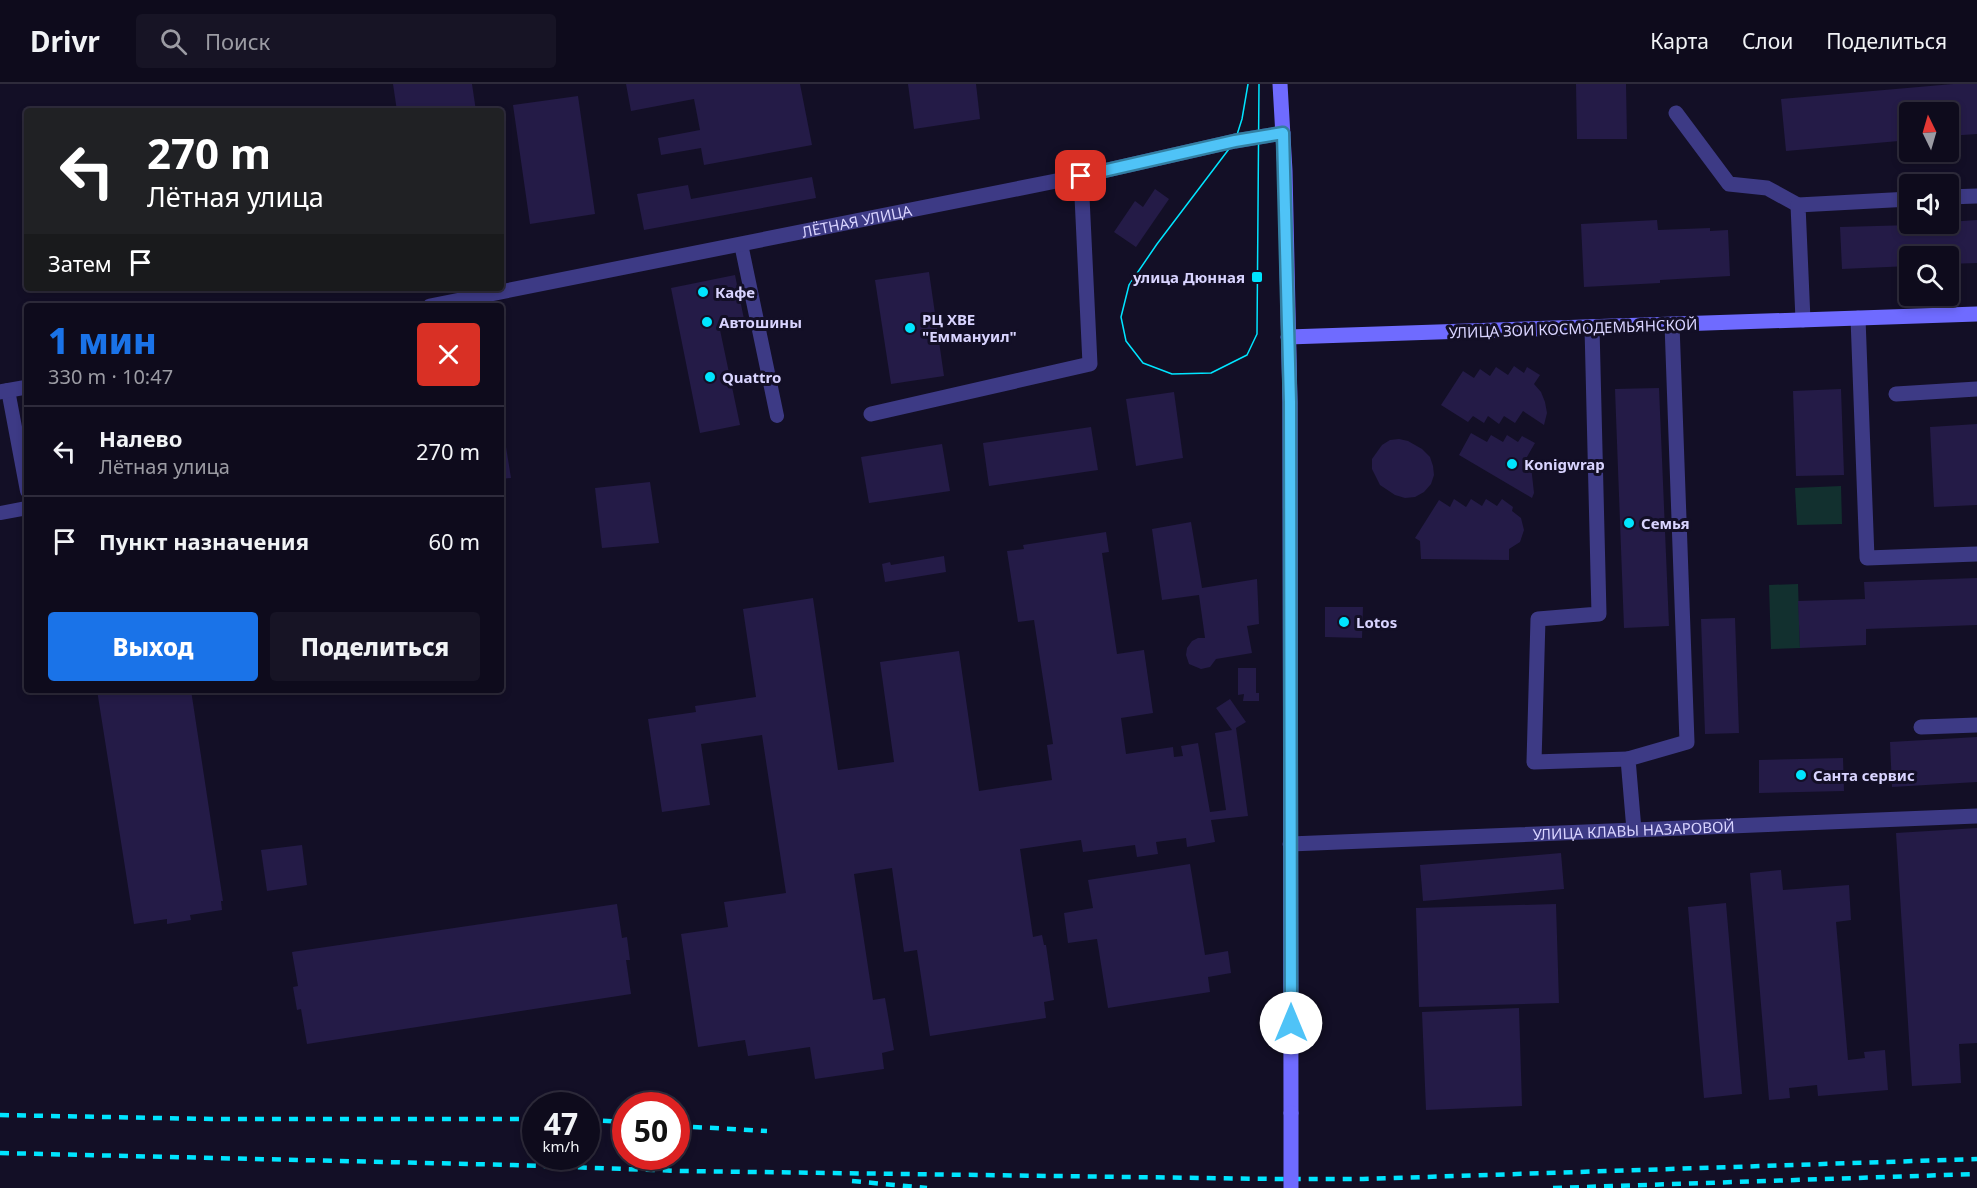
<!DOCTYPE html>
<html lang="ru">
<meta charset="utf-8">
<style>
:root{--surface:#0e0b1c;--page:#171425;--text:#f1f3f6;--muted:#9b9ba3;--line:#2e2b3b;--accent:#1a73e8}
body{margin:0;font-family:"Noto Sans",sans-serif;background:var(--page);color:var(--text);height:100vh;display:flex;flex-direction:column;font-size:22px;white-space:nowrap}
*{box-sizing:border-box;margin:0}
p{font-size:20px;color:var(--muted)}
.icon{flex:none;width:33px;height:33px;fill:none;stroke:currentColor;stroke-width:2;stroke-linecap:round;stroke-linejoin:round}
.map{position:relative;flex:1;overflow:hidden}
.drawer{position:absolute;left:24px;top:219px;width:480px;height:390px;display:flex;flex-direction:column;background:var(--surface);border-radius:6px;box-shadow:0 3px 9px #0003,0 0 0 2px var(--line)}
.drawer>*{flex:none}
.hud{position:absolute;left:24px;top:24px;width:480px;height:183px;border-radius:6px;box-shadow:0 3px 9px #0003,0 0 0 2px var(--line);background:#202124;color:#fff;overflow:hidden}
.needle{width:39px;rotate:355deg}
.fabs{position:absolute;left:1899px;top:18px;display:grid;gap:12px}
.fabs a{display:grid;place-items:center;width:60px;height:60px;border-radius:6px;background:var(--surface);box-shadow:0 3px 9px #0003,0 0 0 2px var(--line);font-size:30px}
.speed{position:absolute;left:522px;top:1008px;display:flex;gap:12px;font-size:30px;font-weight:700;text-align:center}
.speed>*{display:grid;place-content:center;width:78px;height:78px;border-radius:50%;background:var(--surface);box-shadow:0 3px 9px #0003,0 0 0 2px var(--line);line-height:1}
.speed small{font-size:15px;font-weight:400}
.speed .limit{border:9px solid #d22;background:#fff;color:#111}
.pin{position:absolute;display:grid;place-items:center;width:51px;height:51px;color:#fff;margin:-26px;border-radius:12px;box-shadow:0 3px 9px #0006}
.me{position:absolute;width:66px;margin:-33px;rotate:0deg;stroke-linejoin:round;filter:drop-shadow(0 0 4px #0008)}
.turn{display:flex;align-items:center;gap:21px;height:126px;padding:0 24px;font-size:27px}
.turn .icon{width:78px;height:78px;stroke-width:2.5}
.turn b{display:block;font-size:42px;line-height:51px}
.then{display:flex;align-items:center;height:57px;padding:0 24px;background:#0003;gap:12px;font-size:22px}
.round{display:grid;place-items:center;flex:none;width:63px;height:63px;border-radius:6px;background:var(--page)}
.summary{display:flex;align-items:center;justify-content:space-between;height:102px;padding:0 24px}
h1{font-size:36px;font-weight:800;line-height:45px;color:var(--accent)}
.action{display:flex;gap:12px;margin-top:auto;padding:12px 24px}
.action a{flex:1;height:69px;border-radius:6px;background:var(--accent);color:#fff;font-size:24px;font-weight:800;line-height:69px;text-align:center}
.action a+a{background:var(--page);color:var(--text)}
ul{padding:0;list-style:none}
li{display:flex;align-items:center;gap:18px;height:90px;padding:0 24px;border-top:2px solid var(--line)}
li div{flex:1}
li b{display:block;font-size:22px}
li em{font-style:normal}
header{display:flex;align-items:center;gap:36px;box-sizing:border-box;height:84px;padding:0 30px;background:var(--surface);border-bottom:2px solid var(--line)}
header strong{font-size:28px}
nav{display:flex;gap:33px;margin-inline-start:auto;font-size:21px}
.search{width:420px;height:54px;background:var(--page);display:flex;align-items:center;gap:15px;box-sizing:border-box;padding:0 21px;border-radius:6px;color:var(--muted);font-size:22px}
.map>svg:first-child{display:block}
.green{fill:#12302f}
.building{fill:#241b47}
.lines{fill:none;stroke-linecap:round;stroke-linejoin:round}
.lane{stroke:#3d3a85;stroke-width:14}
.street{stroke:#3d3a85;stroke-width:15}
.secondary{stroke:#6f6bff;stroke-width:15}
.tram{stroke:#00e5ff;stroke-width:1.5}
.rail{stroke:#00e5ff;stroke-width:4.5;stroke-dasharray:9 8;stroke-linecap:butt}
.secondary-bridge{stroke:#6f6bff;stroke-width:15}
.route-casing{stroke:#337fa1;stroke-width:15}
.route{stroke:#4fc3f7;stroke-width:10}
.poi-dot{fill:#00e5ff;stroke:#130f26;stroke-width:2}
.labels{text-anchor:middle;dominant-baseline:central;stroke-width:6;stroke-linejoin:round;paint-order:stroke}
.street-label{font-size:15px;fill:#d9d4ff;stroke:#130f26}
.poi-label{font-size:15px;font-weight:bold;fill:#d9d4ff;stroke:#130f26;text-anchor:start}
</style>
<header>
<strong>Drivr</strong>
<div class="search"><svg class="icon" aria-label="search" viewBox="0 0 24 24"><circle cx="10" cy="10" r="6"/><path d="M15 15l6 6"/></svg>Поиск</div>
<nav><a>Карта</a><a>Слои</a><a>Поделиться</a></nav>
</header>
<div class="map">
<svg width="1977" height="1104" viewBox="0 0 1977 1104">
<rect width="100%" height="100%" fill="#130f26"/>
<!-- green -->
<g class="green">
<polygon points="1841,402 1842,440 1797,441 1795,404"/>
<polygon points="1798,500 1800,564 1771,565 1769,501"/>
</g>
<!-- building -->
<g class="building">
<polygon points="393,0 472,0 476,27 397,27"/>
<polygon points="626,0 800,0 812,61 704,81 701,64 661,71 658,54 700,46 694,15 631,27"/>
<polygon points="908,0 976,0 980,35 914,45"/>
<polygon points="1576,0 1626,0 1627,55 1577,55"/>
<polygon points="1953,0 1977,0 1977,50 1948,52 1948,28 1910,28 1910,56 1786,67 1781,15"/>
<polygon points="578,12 595,130 530,140 513,21"/>
<polygon points="812,93 816,114 644,146 637,110 688,101 691,115"/>
<polygon points="1155,105 1169,115 1136,163 1114,148 1135,117 1143,123"/>
<polygon points="1657,136 1658,146 1710,144 1710,147 1728,146 1730,192 1660,196 1660,199 1584,203 1581,140"/>
<polygon points="1977,136 1977,179 1948,180 1948,172 1910,172 1910,182 1842,185 1840,143 1948,140 1948,138"/>
<polygon points="929,188 944,292 891,300 875,196"/>
<polygon points="735,191 745,240 720,246 740,341 700,349 671,204"/>
<polygon points="1514,282 1524,289 1527,283 1540,291 1534,300 1541,308 1545,318 1547,329 1544,341 1523,327 1515,339 1504,332 1499,340 1488,332 1484,339 1473,332 1468,338 1441,321 1463,287 1474,294 1480,285 1490,292 1496,283 1508,291"/>
<polygon points="1659,304 1669,542 1624,544 1615,305"/>
<polygon points="1841,305 1844,391 1796,392 1793,307"/>
<polygon points="1174,308 1183,374 1136,382 1126,315"/>
<polygon points="501,332 511,394 501,395"/>
<polygon points="1977,340 1977,421 1934,423 1930,343"/>
<polygon points="1091,343 1098,386 989,402 983,359"/>
<polygon points="1471,349 1487,358 1491,351 1503,358 1507,351 1518,358 1522,352 1535,359 1524,378 1531,382 1534,409 1532,414 1459,371"/>
<polygon points="1399,355 1408,357 1422,365 1430,373 1433,382 1434,391 1431,400 1424,408 1415,413 1405,414 1395,411 1380,401 1372,385 1372,375 1382,361 1390,356"/>
<polygon points="942,360 950,407 869,419 861,373"/>
<polygon points="650,398 659,459 602,464 595,404"/>
<polygon points="1454,415 1466,423 1471,415 1482,422 1486,415 1497,422 1502,415 1513,423 1512,427 1521,434 1524,446 1520,458 1509,465 1509,476 1421,475 1420,457 1415,454 1439,416 1450,423"/>
<polygon points="1191,438 1202,504 1257,495 1259,540 1247,542 1252,569 1216,575 1210,583 1201,585 1189,580 1186,571 1187,564 1192,557 1198,554 1205,554 1199,511 1162,516 1152,445"/>
<polygon points="1106,448 1109,468 1102,469 1117,570 1144,566 1153,629 1121,634 1126,670 1173,663 1174,673 1183,672 1181,662 1198,659 1210,728 1226,726 1215,649 1232,646 1216,624 1230,615 1246,638 1236,644 1248,732 1211,736 1215,758 1187,763 1186,754 1156,758 1158,770 1137,773 1135,761 1083,768 1081,756 1020,765 1033,853 1042,851 1044,861 1046,861 1054,916 1044,918 1046,934 930,952 917,866 904,868 892,784 854,790 873,916 885,914 894,966 882,969 884,985 815,995 810,963 748,972 745,956 698,963 681,850 728,843 724,818 786,809 762,651 701,660 710,721 662,728 648,635 696,628 695,622 756,613 743,525 813,514 838,686 894,678 880,578 959,567 979,707 1052,696 1047,661 1053,660 1034,536 1018,538 1007,467 1024,465 1023,461"/>
<polygon points="944,472 946,488 885,498 882,480 890,478 891,481"/>
<polygon points="1977,494 1977,541 1866,545 1866,561 1800,564 1798,517 1865,515 1864,498"/>
<polygon points="1325,523 1363,523 1362,554 1325,553"/>
<polygon points="1735,534 1739,649 1705,650 1701,535"/>
<polygon points="1238,584 1256,584 1256,609 1259,609 1259,617 1243,617 1244,610 1238,611"/>
<polygon points="97,606 191,606 223,817 221,817 222,826 190,831 191,836 167,840 167,835 134,840"/>
<polygon points="1977,653 1977,698 1892,703 1890,658"/>
<polygon points="1843,674 1844,707 1759,709 1759,676"/>
<polygon points="1977,744 1977,959 1959,960 1961,999 1912,1002 1896,749"/>
<polygon points="302,761 307,801 267,807 261,766"/>
<polygon points="1561,769 1564,805 1423,817 1420,781"/>
<polygon points="1190,780 1205,871 1228,867 1231,889 1208,893 1210,908 1108,924 1097,855 1068,859 1064,829 1093,824 1088,796"/>
<polygon points="1781,786 1783,806 1849,801 1851,836 1836,838 1848,976 1865,974 1864,968 1885,966 1888,1006 1818,1012 1817,1001 1789,1004 1790,1014 1769,1016 1750,789"/>
<polygon points="1726,819 1742,1010 1704,1014 1688,823"/>
<polygon points="617,820 622,854 627,853 630,876 626,876 631,910 307,960 301,925 297,926 293,903 298,902 292,868"/>
<polygon points="1556,820 1559,919 1419,923 1416,824"/>
<polygon points="1519,924 1522,1022 1426,1026 1422,928"/>
</g>
<g class="lines">
<!-- lane -->
<g class="lane">
<polyline points="741,160 777,332"/>
<polyline points="8,306 27,407"/>
<polyline points="0,429 27,424"/>
</g>
<!-- street -->
<g class="street">
<polyline points="1676,29 1729,100 1767,104 1798,121"/>
<polyline points="1948,113 1977,112"/>
<path id="s1" d="M430,222L1081,92L1235,57L1283,49"/>
<polyline points="1858,234 1867,474 1977,470"/>
<polyline points="1803,236 1798,121 1910,115"/>
<polyline points="1592,243 1599,530 1538,535 1534,678 1628,675"/>
<polyline points="0,308 27,303"/>
<polyline points="1896,310 1977,305"/>
<polyline points="871,330 1090,280 1081,92"/>
<polyline points="1921,643 1977,641"/>
<polyline points="1634,746 1628,675 1687,658 1672,240"/>
<path id="s2" d="M1290,760L1977,732"/>
</g>
<!-- secondary -->
<g class="secondary">
<polyline points="1280,0 1285,87 1290,318 1291,1029"/>
<polyline points="1288,253 1977,230"/>
</g>
<!-- tram -->
<polyline class="tram" points="1248,0 1242,35 1235,57 1157,160 1129,201 1121,233 1126,257 1143,279 1172,290 1211,289 1247,271 1257,250 1259,0"/>
<!-- rail -->
<g class="rail">
<polyline points="0,1031 211,1035 536,1035"/>
<polyline points="586,1036 626,1038"/>
<polyline points="676,1042 767,1047"/>
<polyline points="0,1069 513,1081 681,1087 1277,1095 1363,1095 1977,1075"/>
<polyline points="852,1097 927,1104"/>
<polyline points="1553,1104 1977,1090"/>
</g>
<!-- secondary-bridge -->
<polyline class="secondary-bridge" points="1291,1029 1291,1104"/>
</g>
<g class="lines">
<defs>
<polyline id="route" points="1081,92 1235,57 1283,49 1290,318 1291,939"/>
</defs>
<!-- route casing -->
<use href="#route" class="route-casing"/>
<!-- route -->
<use href="#route" class="route"/>
</g>
<!-- markers -->
<g class="poi-dot">
<rect x="1251" y="187" width="12" height="12" rx="3"/>
<circle cx="703" cy="208" r="6"/>
<circle cx="707" cy="238" r="6"/>
<circle cx="910" cy="244" r="6"/>
<circle cx="710" cy="293" r="6"/>
<circle cx="1512" cy="380" r="6"/>
<circle cx="1629" cy="439" r="6"/>
<circle cx="1344" cy="538" r="6"/>
<circle cx="1801" cy="691" r="6"/>
</g>
<g class="labels">
<!-- street labels -->
<g class="street-label">
<text stroke="none"><textPath href="#s1" startOffset="435">ЛЁТНАЯ УЛИЦА</textPath></text>
<text transform="translate(1573 244) rotate(-2)">УЛИЦА ЗОИ КОСМОДЕМЬЯНСКОЙ</text>
<text stroke="none"><textPath href="#s2" startOffset="344">УЛИЦА КЛАВЫ НАЗАРОВОЙ</textPath></text>
</g>
<!-- poi labels -->
<g class="poi-label">
<text x="1245" y="193" text-anchor="end">улица Дюнная</text>
<text x="715" y="208">Кафе</text>
<text x="922" y="235">РЦ ХВЕ<tspan x="922" dy="17">"Еммануил"</tspan></text>
<text x="719" y="238">Автошины</text>
<text x="722" y="293">Quattro</text>
<text x="1524" y="380">Konigwrap</text>
<text x="1641" y="439">Семья</text>
<text x="1356" y="538">Lotos</text>
<text x="1813" y="691">Санта сервис</text>
</g>
</g>
</svg>
<div class="fabs">
<a><svg class="needle" viewBox="-14 -14 28 28"><path d="M0-13l5 13h-10z" fill="#e53935"/><path d="M0 13l5-13h-10z" fill="#9b9ba3"/></svg></a>
<a><svg class="icon" aria-label="sound" viewBox="0 0 24 24"><path d="M4 9h4l5-4v14l-5-4H4zM17 9q2 3 0 6"/></svg></a>
<a><svg class="icon" aria-label="search" viewBox="0 0 24 24"><circle cx="10" cy="10" r="6"/><path d="M15 15l6 6"/></svg></a>
</div>
<div class="speed"><div>47<small>km/h</small></div><div class="limit">50</div></div>
<div class="pin" style="left:1081px;top:92px;background:#d93025"><svg class="icon" aria-label="arrive" viewBox="0 0 24 24"><path d="M6 21V4h12l-3 4 3 4H6"/></svg></div>
<svg class="me" style="left:1291px;top:939px" viewBox="-20 -20 40 40"><circle r="19" fill="#fff"/><path d="M0-13L10 11 0 6-10 11z" fill="#4fc3f7"/></svg>
<div class="hud">
<div class="turn"><svg class="icon" aria-label="left" viewBox="0 0 24 24"><path d="M17 20v-9H6M10 6l-5 5 5 5"/></svg><div><b>270 m</b>Лётная улица</div></div>
<div class="then">Затем<svg class="icon" aria-label="arrive" viewBox="0 0 24 24"><path d="M6 21V4h12l-3 4 3 4H6"/></svg></div>
</div>
<section class="drawer">
<div class="summary"><div><h1>1 мин</h1><p>330 m · 10:47</p></div><a class="round" style="background:#d93025;color:#fff"><svg class="icon" aria-label="close" viewBox="0 0 24 24"><path d="M6 6l12 12M18 6L6 18"/></svg></a></div>
<ul>
<li><svg class="icon" aria-label="left" viewBox="0 0 24 24"><path d="M17 20v-9H6M10 6l-5 5 5 5"/></svg><div><b>Налево</b><p>Лётная улица</p></div><em>270 m</em></li>
<li><svg class="icon" aria-label="arrive" viewBox="0 0 24 24"><path d="M6 21V4h12l-3 4 3 4H6"/></svg><div><b>Пункт назначения</b></div><em>60 m</em></li>
</ul>
<div class="action"><a>Выход</a><a>Поделиться</a></div>
</section>
</div>
